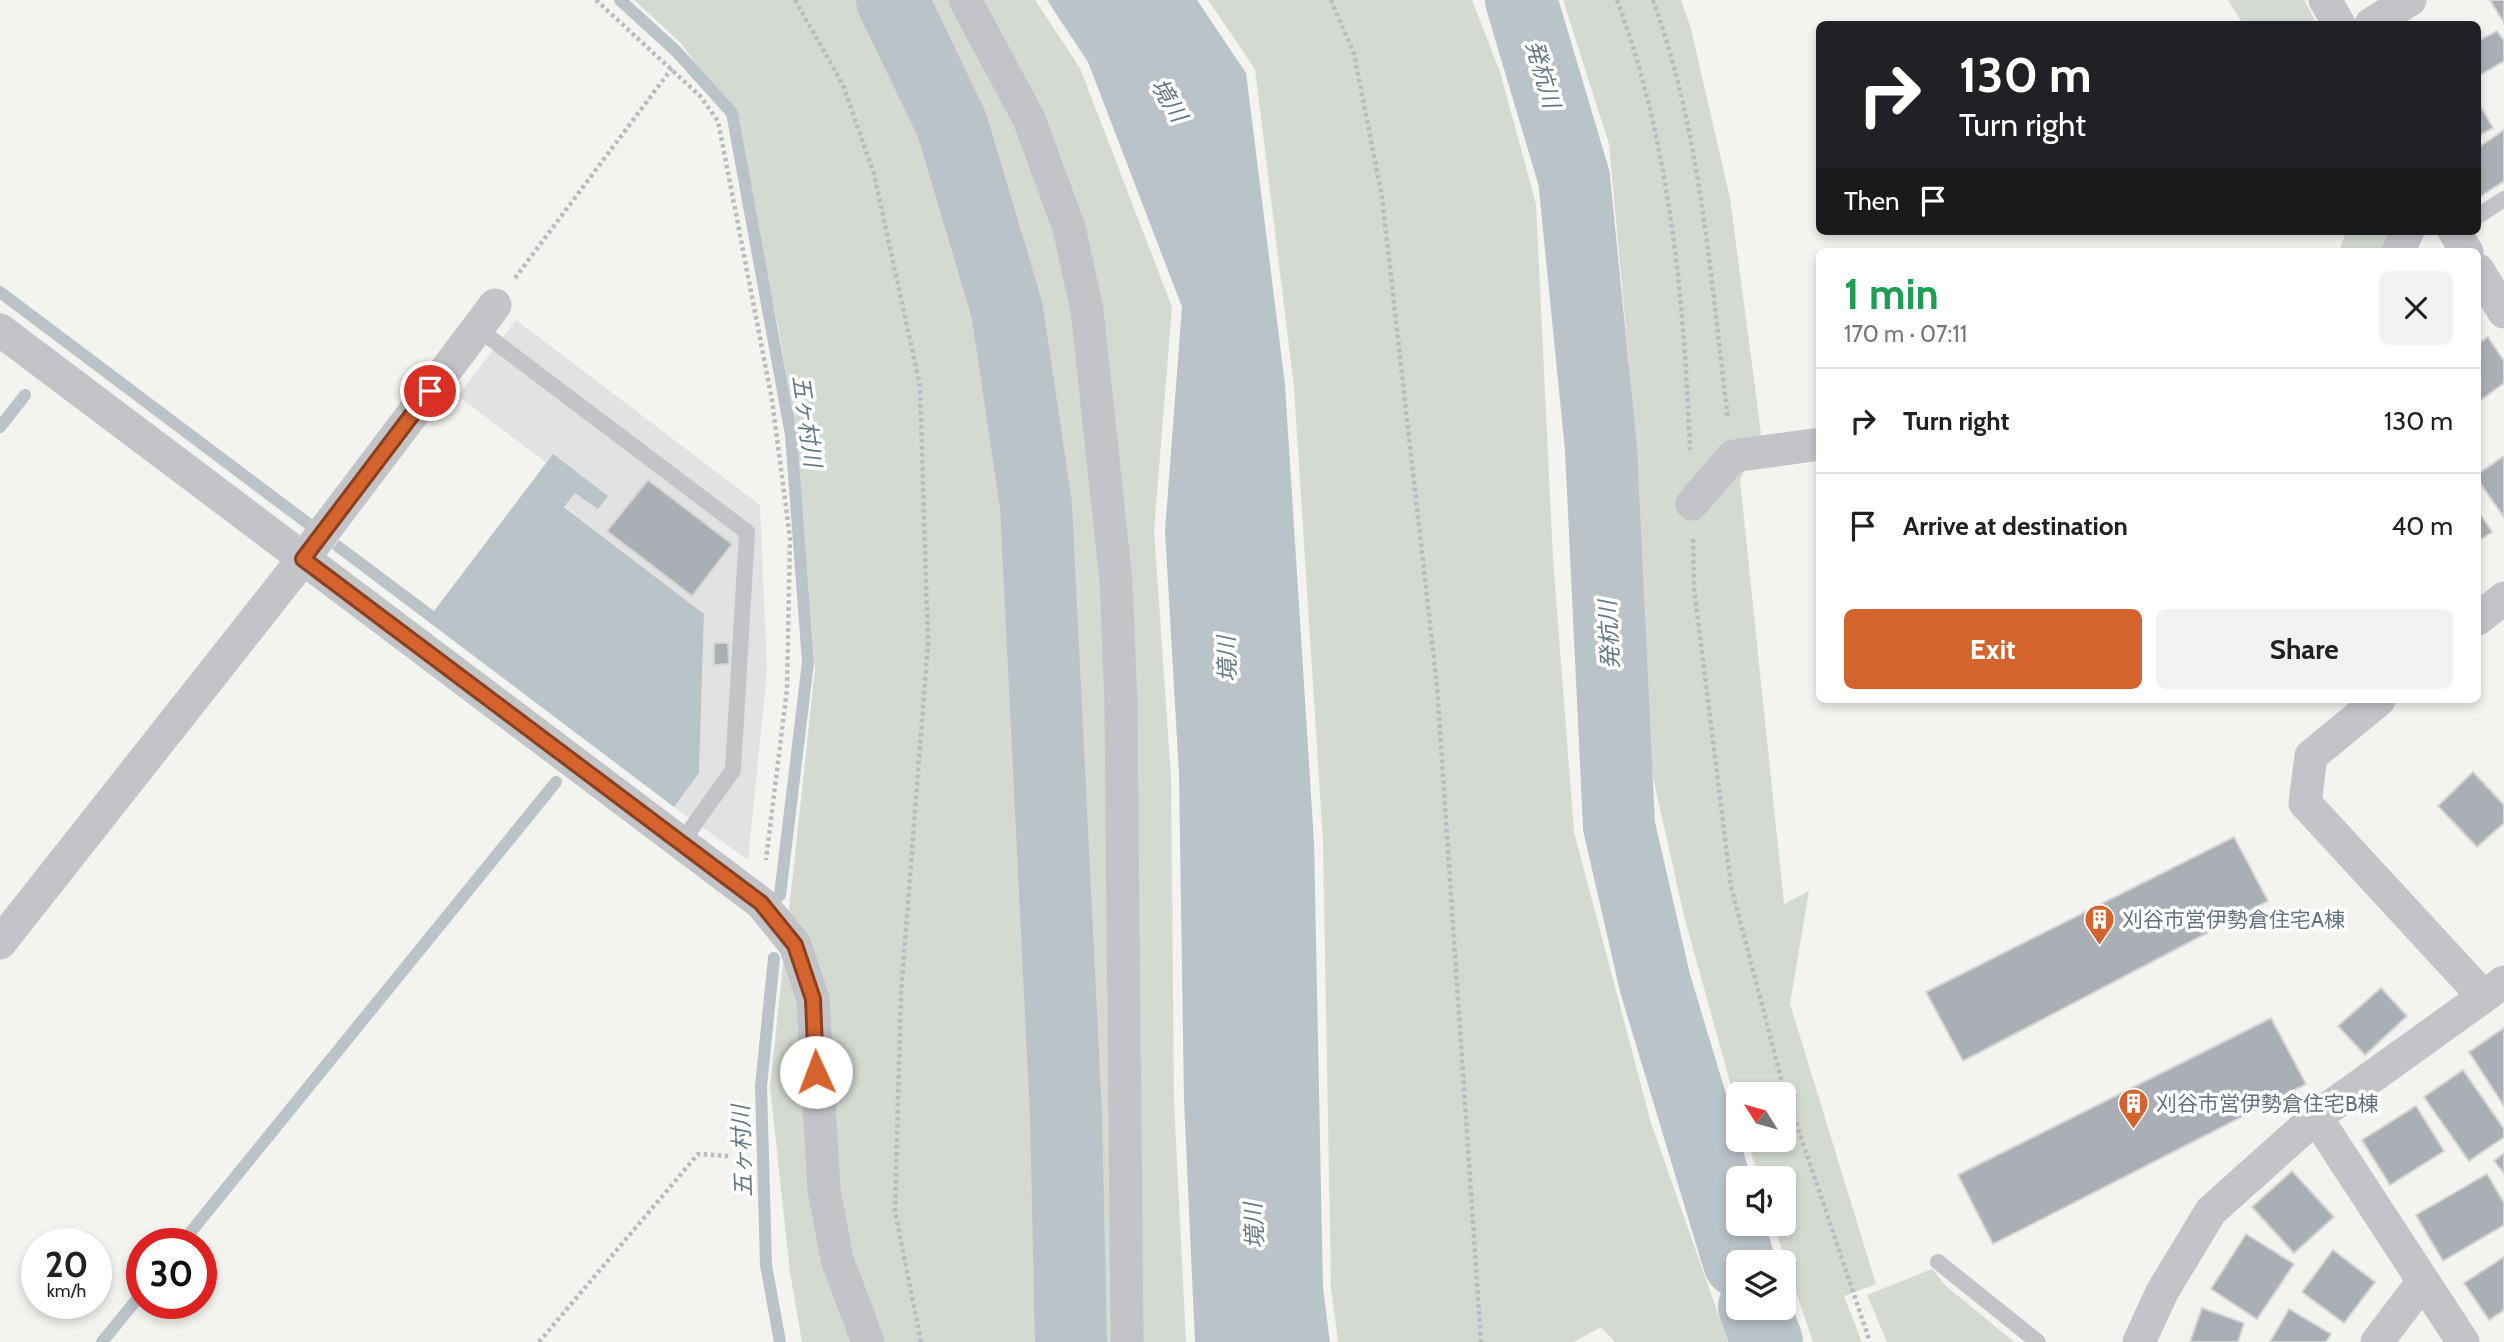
<!DOCTYPE html>
<meta charset="utf-8">
<style>
:root{--surface:#fff;--page:#f2f2f2;--text:#202124;--muted:#757577;--line:#e0e0e0;--accent:#d5632e}
body{margin:0;font-family:Cabin,"Noto Sans JP",sans-serif;background:var(--page);color:var(--text);height:100vh;display:flex;flex-direction:column;font-size:26px;white-space:nowrap}
*{box-sizing:border-box;margin:0}
p{font-size:23px;color:var(--muted)}
.icon{flex:none;width:38px;height:38px;fill:none;stroke:currentColor;stroke-width:2;stroke-linecap:round;stroke-linejoin:round}
.map{position:relative;flex:1;overflow:hidden}
.details{position:absolute;left:1816px;top:248px;width:665px;height:455px;display:flex;flex-direction:column;background:var(--surface);border-radius:10px;box-shadow:0 4px 10px #0003}
.details>*{flex:none}
.banner{position:absolute;left:1816px;top:21px;width:665px;height:214px;border-radius:10px;box-shadow:0 4px 10px #0003;background:#202124;color:#fff;overflow:hidden}
.needle{width:46px;rotate:307deg}
.controls{position:absolute;left:1726px;top:1082px;display:grid;gap:14px}
.controls a{display:grid;place-items:center;width:70px;height:70px;border-radius:10px;background:var(--surface);box-shadow:0 4px 10px #0003;font-size:35px}
.speed{position:absolute;left:21px;top:1228px;display:flex;gap:14px;font-size:35px;font-weight:700;text-align:center}
.speed>*{display:grid;place-content:center;width:91px;height:91px;border-radius:50%;background:var(--surface);box-shadow:0 4px 10px #0003;line-height:1}
.speed small{font-size:18px;font-weight:400}
.speed .limit{border:10px solid #d22;background:#fff;color:#111}
.pin{position:absolute;display:grid;place-items:center;width:60px;height:60px;color:#fff;margin:-30px;border:4px solid #fff;border-radius:50%;box-shadow:0 2px 7px #0007}
.me{position:absolute;width:77px;margin:-38px;rotate:358deg;stroke-linejoin:round;filter:drop-shadow(0 0 5px #0008)}
.turn{display:flex;align-items:center;gap:24px;height:147px;padding:0 28px;font-size:32px}
.turn .icon{width:91px;height:91px;stroke-width:2.5}
.turn b{display:block;font-size:49px;line-height:60px}
.then{display:flex;align-items:center;height:66px;padding:0 28px;background:#0003;gap:14px;font-size:26px}
.round{display:grid;place-items:center;flex:none;width:74px;height:74px;border-radius:10px;background:var(--page)}
.headline{display:flex;align-items:center;justify-content:space-between;height:119px;padding:0 28px}
h1{font-size:42px;font-weight:700;line-height:52px;color:#1e9e55}
.cta{display:flex;gap:14px;margin-top:auto;padding:14px 28px}
.cta a{flex:1;height:80px;border-radius:10px;background:var(--accent);color:#fff;font-size:28px;font-weight:700;line-height:80px;text-align:center}
.cta a+a{background:var(--page);color:var(--text)}
ul{padding:0;list-style:none}
li{display:flex;align-items:center;gap:21px;height:105px;padding:0 28px;border-top:2px solid var(--line)}
li div{flex:1}
li b{display:block;font-size:26px}
li em{font-style:normal}
.map>svg:first-child{display:block}
.built{fill:#e1e2e1}
.green{fill:#d4dad1}
.water{fill:#bac3c8}
.lines{fill:none;stroke-linecap:round;stroke-linejoin:round}
.stream{stroke:#bac3c8;stroke-width:12}
.river{stroke:#bac3c8;stroke-width:72}
.building{fill:#a9afb4;stroke:#d4d5d2;stroke-width:2}
.path{stroke:#b9bbbd;stroke-width:4.5;stroke-dasharray:3.5 3.5;stroke-linecap:butt}
.service{stroke:#c2c4c8;stroke-width:16}
.minor{stroke:#c2c4c8;stroke-width:33}
.route-casing{stroke:#8a401e;stroke-width:18}
.route{stroke:#d5632e;stroke-width:12}
.labels{text-anchor:middle;dominant-baseline:central;stroke-width:7;stroke-linejoin:round;paint-order:stroke}
.poi-label{font-size:21px;fill:#65717f;stroke:#fff;text-anchor:start}
.water-label{font-size:23px;font-style:italic;fill:#657983;stroke:#fff}
</style>
<div class="map">
<svg width="2504" height="1342" viewBox="0 0 2504 1342">
<rect width="100%" height="100%" fill="#f3f3f0"/>
<!-- built -->
<polygon class="built" points="516,320 760,505 767,671 748,860 674,807 699,772 704,614 564,506 575,492 554,455 547,463 458,396"/>
<!-- green -->
<g class="green">
<polygon points="634,0 1035,0 1080,68 1172,307 1154,530 1171,777 1174,1102 1186,1342 802,1342 790,1272 770,1087 815,669 796,431 778,326 728,112 682,44"/>
<polygon points="1208,0 1472,0 1500,72 1536,204 1553,559 1574,832 1651,1123 1728,1342 1615,1342 1601,1327 1574,1342 1338,1342 1331,1288 1323,841 1294,387 1255,69"/>
<polygon points="1563,0 1681,0 1691,29 1730,198 1761,433 1740,480 1784,904 1809,891 1790,1004 1876,1284 1844,1296 1862,1342 1813,1342 1773,1223 1783,1223 1783,1178 1759,1178 1747,1139 1783,1139 1783,1094 1738,1094 1738,1111 1684,916 1653,777 1634,604 1629,363 1609,144"/>
<polygon points="2228,0 2304,0 2317,24 2243,24"/>
<polygon points="2346,231 2391,231 2382,252 2339,252"/>
<polygon points="1932,1269 1946,1286 2014,1342 1887,1342 1867,1295"/>
</g>
<!-- water -->
<g class="water">
<polygon points="1047,0 1197,0 1246,73 1285,385 1314,842 1323,1288 1330,1342 1195,1342 1184,1100 1179,773 1165,531 1182,307 1088,62"/>
<polygon points="553,454 608,496 598,509 575,493 564,507 704,614 699,773 674,807 332,549 339,540 434,611"/>
</g>
<g class="lines">
<!-- stream -->
<g class="stream">
<polyline points="620,0 676,51 732,113 791,435 808,662 780,895"/>
<polyline points="0,292 310,525"/>
<polyline points="0,427 25,395"/>
<polyline points="774,958 761,1086 766,1265 780,1342"/>
<polyline points="181,1244 556,782"/>
<polyline points="102,1342 142,1293"/>
</g>
<!-- river -->
<g class="river">
<polyline points="892,0 952,125 1007,310 1036,505 1066,1115 1071,1342"/>
<polyline points="1521,0 1574,178 1601,449 1619,826 1655,983 1739,1262"/>
<polyline points="1754,1307 1767,1342"/>
</g>
</g>
<!-- building -->
<g class="building">
<polygon points="2490,0 2504,0 2504,23"/>
<polygon points="2497,31 2504,41 2504,61 2478,76 2478,41"/>
<polygon points="2478,102 2493,128 2478,136"/>
<polygon points="2504,130 2504,181 2478,198 2478,148"/>
<polygon points="2488,337 2504,361 2504,383 2478,402 2478,344"/>
<polygon points="2504,456 2504,517 2478,480 2478,474"/>
<polygon points="648,480 732,544 692,596 607,531"/>
<polygon points="2478,511 2492,532 2478,541"/>
<polygon points="714,643 728,643 729,664 714,665"/>
<polygon points="2473,772 2504,805 2504,823 2477,847 2438,806"/>
<polygon points="2234,837 2268,901 1963,1061 1926,992"/>
<polygon points="2381,988 2407,1016 2365,1055 2338,1026"/>
<polygon points="2271,1018 2306,1084 1993,1244 1958,1175"/>
<polygon points="2504,1028 2504,1106 2469,1052"/>
<polygon points="2463,1070 2504,1129 2504,1137 2469,1161 2424,1097"/>
<polygon points="2416,1106 2444,1151 2390,1185 2362,1140"/>
<polygon points="2504,1153 2504,1173 2494,1161"/>
<polygon points="2292,1171 2334,1217 2294,1253 2252,1207"/>
<polygon points="2487,1174 2504,1203 2504,1225 2443,1261 2416,1215"/>
<polygon points="2246,1234 2294,1264 2257,1319 2211,1289"/>
<polygon points="2333,1250 2375,1282 2344,1323 2302,1292"/>
<polygon points="2504,1257 2504,1310 2489,1320 2464,1283"/>
<polygon points="2202,1308 2244,1323 2238,1342 2190,1342"/>
<polygon points="2289,1309 2331,1334 2326,1342 2270,1342"/>
</g>
<g class="lines">
<!-- path -->
<g class="path">
<polyline points="596,0 700,96 718,121 772,400 790,538 787,689 766,860"/>
<polyline points="795,0 843,85 874,174 920,386 928,643 901,994 895,1211 921,1342"/>
<polyline points="1331,0 1354,54 1382,197 1437,686 1481,1342"/>
<path d="M1617,0C1670,143 1684,298 1690,450"/>
<path d="M1653,0C1701,132 1711,282 1728,420"/>
<polyline points="515,278 672,68"/>
<polyline points="1693,539 1694,588 1731,886 1781,1078 1870,1342"/>
<polyline points="539,1342 698,1154 730,1156"/>
</g>
<!-- service -->
<g class="service">
<polyline points="2478,216 2504,199"/>
<polyline points="477,328 747,532 733,770 681,843"/>
<polyline points="1938,1262 2038,1342"/>
</g>
<!-- minor -->
<g class="minor">
<polyline points="965,0 1029,119 1069,228 1087,310 1116,581 1121,705 1127,1342"/>
<polyline points="2325,0 2339,24"/>
<polyline points="2371,24 2410,0"/>
<polyline points="2454,231 2467,252"/>
<polyline points="2398,252 2408,231"/>
<polyline points="2478,270 2504,312"/>
<polyline points="0,330 761,903 795,945 813,999 824,1190 837,1259 868,1342"/>
<polyline points="1692,504 1733,456 1820,444"/>
<polyline points="2478,619 2504,598"/>
<polyline points="2379,700 2311,756 2305,803 2483,996"/>
<polyline points="0,943 303,559 495,305"/>
<polyline points="2316,1117 2463,1342"/>
<polyline points="2139,1342 2162,1292 2211,1211 2316,1117 2504,982"/>
<polyline points="2377,1342 2422,1283"/>
</g>
</g>
<g class="lines">
<defs>
<polyline id="route" points="430,391 303,559 761,903 795,945 813,999 816,1072"/>
</defs>
<!-- route casing -->
<use href="#route" class="route-casing"/>
<!-- route -->
<use href="#route" class="route"/>
</g>
<!-- icons -->
<defs>
<symbol id="building-pin" viewBox="-11 -11 22 30"><path d="M0 17L-7.5 6A9.5 9.5 0 1 1 7.5 6Z" fill="#d5632e" stroke="#fff"/><path d="M-4-6H4V6H1V3H-1V6H-4ZM-2.5-4.3h1.7v1.8h-1.7ZM.8-4.3h1.7v1.8H.8ZM-2.5-1h1.7V.8h-1.7ZM.8-1h1.7V.8H.8Z" fill="#fff"/></symbol>
</defs>
<g fill-rule="evenodd">
<use href="#building-pin" x="2082" y="902" width="35" height="47"/>
<use href="#building-pin" x="2116" y="1086" width="35" height="47"/>
</g>
<g class="labels">
<!-- poi labels -->
<g class="poi-label">
<text x="2122" y="919">刈谷市営伊勢倉住宅A棟</text>
<text x="2156" y="1103">刈谷市営伊勢倉住宅B棟</text>
</g>
<!-- water labels -->
<g class="water-label">
<text transform="translate(1543 74) rotate(74)">発杭川</text>
<text transform="translate(1169 100) rotate(59)">境川</text>
<text transform="translate(807 421) rotate(82)">五ヶ村川</text>
<text transform="translate(1609 635) rotate(-93)">発杭川</text>
<text transform="translate(1227 659) rotate(-92)">境川</text>
<text transform="translate(742 1151) rotate(-92)">五ヶ村川</text>
<text transform="translate(1254 1226) rotate(-93)">境川</text>
</g>
</g>
</svg>
<div class="controls">
<a><svg class="needle" viewBox="-14 -14 28 28"><path d="M0-13l5 13h-10z" fill="#e53935"/><path d="M0 13l5-13h-10z" fill="#757577"/></svg></a>
<a><svg class="icon" aria-label="sound" viewBox="0 0 24 24"><path d="M4 9h4l5-4v14l-5-4H4zM17 9q2 3 0 6"/></svg></a>
<a><svg class="icon" aria-label="layers" viewBox="0 0 24 24"><path d="M12 4l9 5-9 5-9-5zM3 14l9 5 9-5"/></svg></a>
</div>
<div class="speed"><div>20<small>km/h</small></div><div class="limit">30</div></div>
<div class="pin" style="left:430px;top:391px;background:#d93025"><svg class="icon" aria-label="arrive" viewBox="0 0 24 24"><path d="M6 21V4h12l-3 4 3 4H6"/></svg></div>
<svg class="me" style="left:816px;top:1072px" viewBox="-20 -20 40 40"><circle r="19" fill="#fff"/><path d="M0-13L10 11 0 6-10 11z" fill="#d5632e"/></svg>
<div class="banner">
<div class="turn"><svg class="icon" aria-label="right" viewBox="0 0 24 24"><path d="M7 20v-9h11M14 6l5 5-5 5"/></svg><div><b>130 m</b>Turn right</div></div>
<div class="then">Then<svg class="icon" aria-label="arrive" viewBox="0 0 24 24"><path d="M6 21V4h12l-3 4 3 4H6"/></svg></div>
</div>
<section class="details">
<div class="headline"><div><h1>1 min</h1><p>170 m · 07:11</p></div><a class="round"><svg class="icon" aria-label="close" viewBox="0 0 24 24"><path d="M6 6l12 12M18 6L6 18"/></svg></a></div>
<ul>
<li><svg class="icon" aria-label="right" viewBox="0 0 24 24"><path d="M7 20v-9h11M14 6l5 5-5 5"/></svg><div><b>Turn right</b></div><em>130 m</em></li>
<li><svg class="icon" aria-label="arrive" viewBox="0 0 24 24"><path d="M6 21V4h12l-3 4 3 4H6"/></svg><div><b>Arrive at destination</b></div><em>40 m</em></li>
</ul>
<div class="cta"><a>Exit</a><a>Share</a></div>
</section>
</div>
